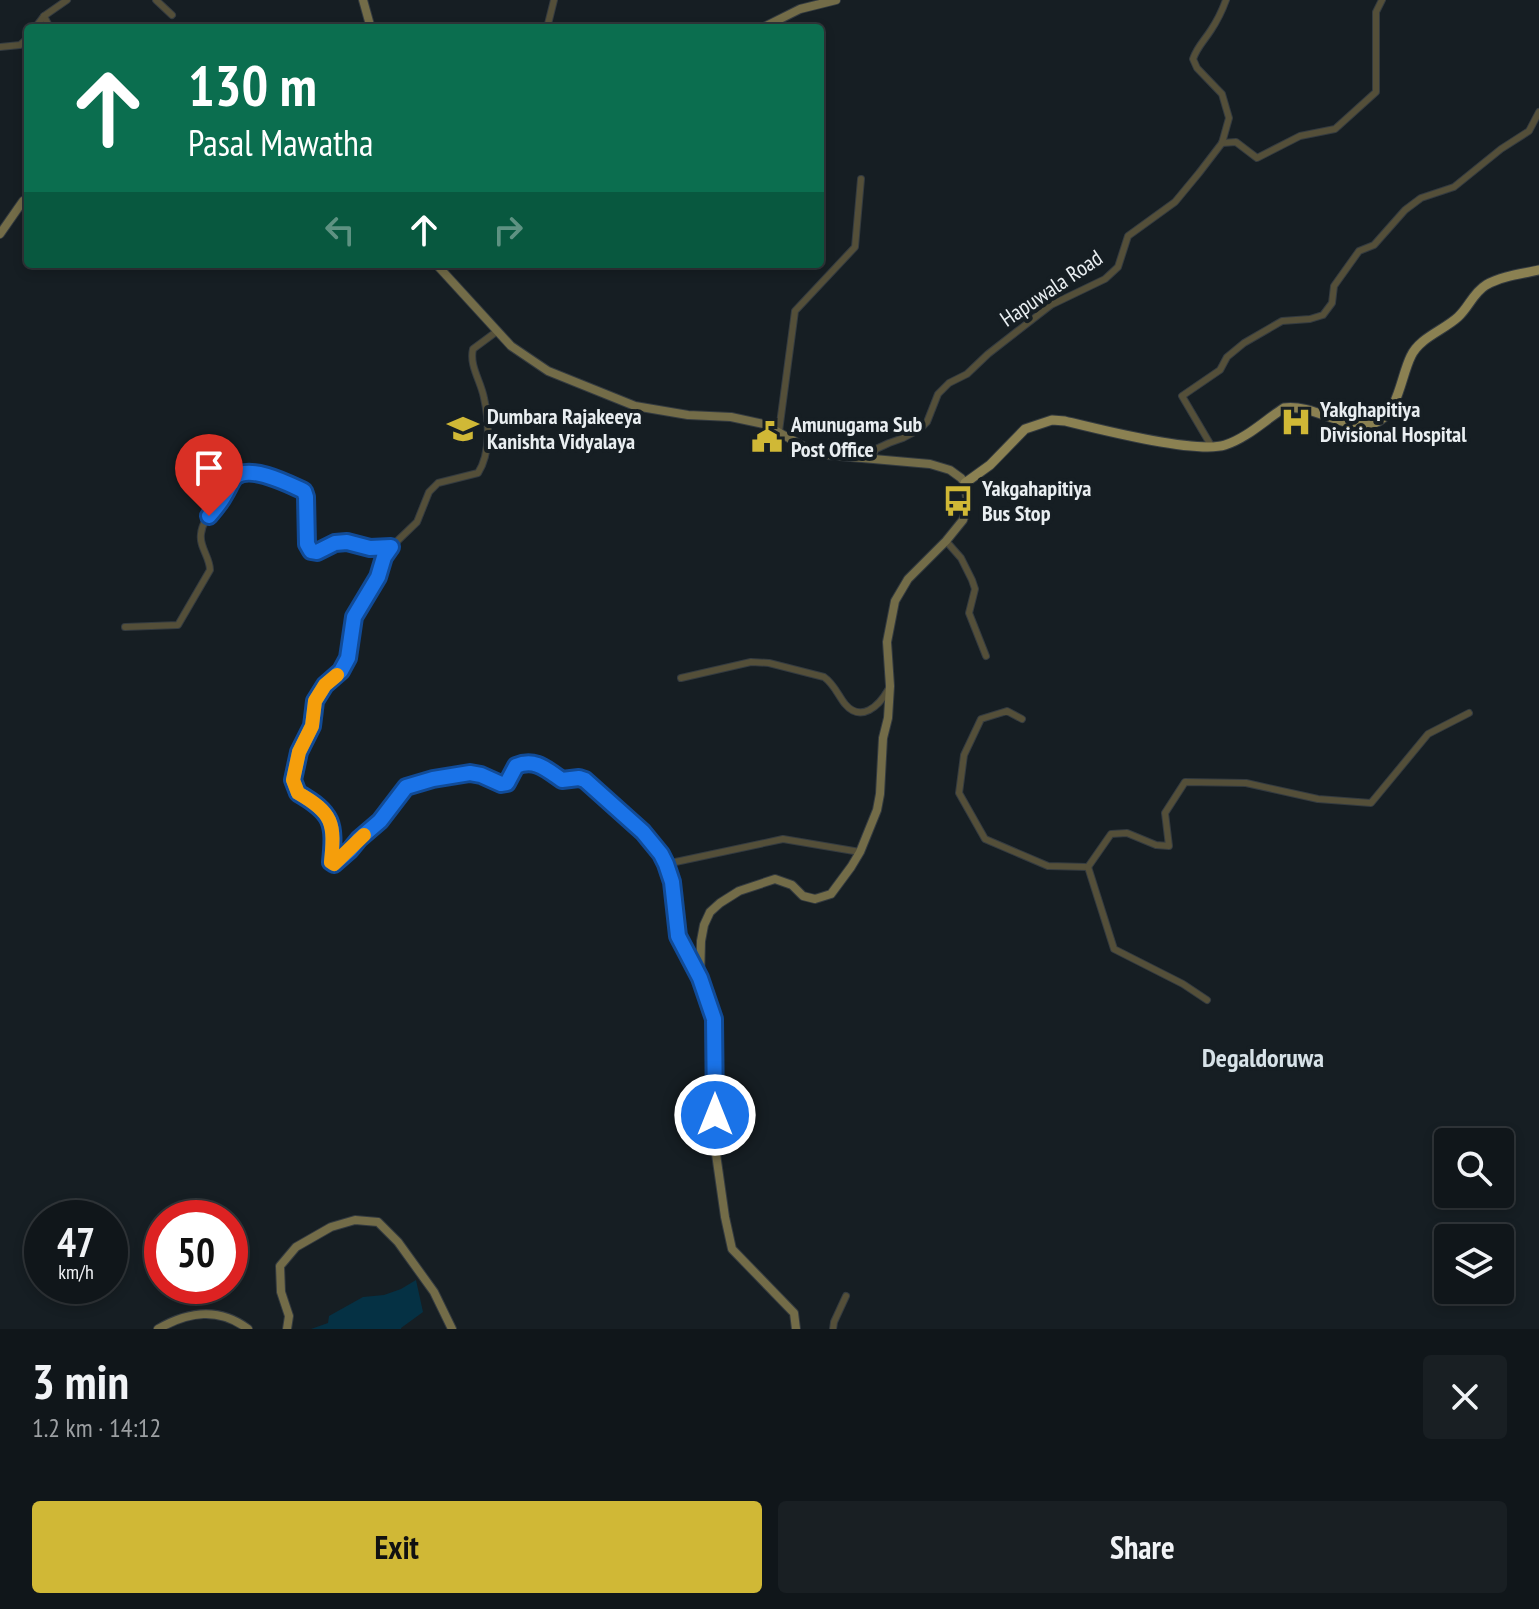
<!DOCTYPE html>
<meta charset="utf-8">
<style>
:root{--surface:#10161a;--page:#191f23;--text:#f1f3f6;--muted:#9c9fa2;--line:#303539;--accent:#d0b836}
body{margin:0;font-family:"PT Sans Narrow",sans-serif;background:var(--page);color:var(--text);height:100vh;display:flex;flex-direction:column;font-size:30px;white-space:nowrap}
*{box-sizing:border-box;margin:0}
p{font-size:26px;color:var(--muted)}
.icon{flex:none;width:44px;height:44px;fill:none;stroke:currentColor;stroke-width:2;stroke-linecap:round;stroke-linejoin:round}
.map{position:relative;height:1329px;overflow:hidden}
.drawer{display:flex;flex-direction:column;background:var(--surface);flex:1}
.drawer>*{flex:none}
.top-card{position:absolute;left:24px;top:24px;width:800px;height:244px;border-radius:8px;box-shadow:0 4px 12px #0003,0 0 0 2px var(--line);background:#0b6e4f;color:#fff;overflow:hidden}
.controls{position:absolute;left:1434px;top:1128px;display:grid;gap:16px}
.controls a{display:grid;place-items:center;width:80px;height:80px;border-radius:8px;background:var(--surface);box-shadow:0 4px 12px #0003,0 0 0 2px var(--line);font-size:40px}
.speed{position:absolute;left:24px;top:1200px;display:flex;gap:16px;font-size:40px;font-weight:700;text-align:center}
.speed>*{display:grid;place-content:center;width:104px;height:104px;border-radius:50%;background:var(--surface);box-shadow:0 4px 12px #0003,0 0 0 2px var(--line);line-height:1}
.speed small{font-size:20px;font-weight:400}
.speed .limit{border:12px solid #d22;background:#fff;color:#111}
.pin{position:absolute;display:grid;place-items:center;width:68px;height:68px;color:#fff;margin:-82px -34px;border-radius:50% 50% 50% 0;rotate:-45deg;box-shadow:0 0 8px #0007}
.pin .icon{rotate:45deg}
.me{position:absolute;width:88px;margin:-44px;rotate:0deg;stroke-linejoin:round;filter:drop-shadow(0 0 6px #0008)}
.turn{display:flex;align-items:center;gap:28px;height:168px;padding:0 32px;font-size:36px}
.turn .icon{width:104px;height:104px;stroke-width:2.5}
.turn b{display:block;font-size:56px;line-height:68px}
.lanes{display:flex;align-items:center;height:76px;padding:0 32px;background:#0003;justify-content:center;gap:40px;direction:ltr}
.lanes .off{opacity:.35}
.round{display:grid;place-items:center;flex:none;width:84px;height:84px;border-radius:8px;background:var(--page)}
.head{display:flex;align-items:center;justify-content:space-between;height:136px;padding:0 32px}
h1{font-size:48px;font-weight:700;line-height:60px}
.action{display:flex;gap:16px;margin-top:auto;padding:16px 32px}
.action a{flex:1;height:92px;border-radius:8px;background:var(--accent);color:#111;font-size:32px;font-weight:700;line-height:92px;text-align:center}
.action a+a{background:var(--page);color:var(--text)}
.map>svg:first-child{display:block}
.green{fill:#053144}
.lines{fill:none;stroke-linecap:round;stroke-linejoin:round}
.street-casing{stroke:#343b40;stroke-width:8}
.secondary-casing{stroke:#343b40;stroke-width:10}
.primary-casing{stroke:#343b40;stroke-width:11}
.street{stroke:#544f39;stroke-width:6}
.secondary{stroke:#736c48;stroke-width:8}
.primary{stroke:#8b8152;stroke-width:9}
.route-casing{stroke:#114b97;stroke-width:20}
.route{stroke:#1a73e8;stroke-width:14}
.slow{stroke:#f59e0b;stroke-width:14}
.labels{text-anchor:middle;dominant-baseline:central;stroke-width:8;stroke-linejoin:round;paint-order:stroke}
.street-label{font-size:22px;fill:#e9eef1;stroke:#161e23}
.poi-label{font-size:22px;font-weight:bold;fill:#e9eef1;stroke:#161e23;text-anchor:start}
.quarter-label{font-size:26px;font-weight:bold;fill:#d7e2e8;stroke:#161e23}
</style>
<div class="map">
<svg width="1539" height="1329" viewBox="0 0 1539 1329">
<rect width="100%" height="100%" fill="#161e23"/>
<!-- green -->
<polygon class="green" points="416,1280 423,1312 401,1328 401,1329 311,1329 328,1323 329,1316 363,1297 384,1295 401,1289"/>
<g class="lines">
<defs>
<g id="street">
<polyline points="156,0 172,15"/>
<polyline points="44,16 50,28"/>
<polyline points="35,28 44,16 67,0"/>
<polyline points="547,28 554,0"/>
<polyline points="0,47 20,45 28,38"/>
<polyline points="1222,143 1236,142 1257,158 1300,136 1335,129 1376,92 1376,12 1382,0"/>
<path d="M496,332L473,349C469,366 481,381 484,398C489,420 491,453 478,473L438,483L429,492L417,522L391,547L384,557L378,577L354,617L348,658L341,671L325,685L315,701L312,726L299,752L293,780L298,793C333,813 335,823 331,862L334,864L350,850L359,839L380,821L406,787L433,779L470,773L481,775L501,784L507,783L516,766C535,758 546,769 562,780L579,778L585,780L643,832L661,854L672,882L678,936L700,977"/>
<polyline points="779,431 795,311 855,247 861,179"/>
<polyline points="1212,447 1182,396 1220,370 1227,357 1244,343 1282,321 1310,319 1323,315 1332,303 1334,286 1359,251 1374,245 1405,210 1421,198 1454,187 1501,149 1529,131 1539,112"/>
<path d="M870,459L876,449L889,443L903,438L920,429L927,422L938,394L949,383L967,374L988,354L1051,305L1105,279L1118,267L1128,236L1175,202L1199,173L1222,143L1229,118L1222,94L1197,68L1193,59C1197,47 1204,41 1211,30C1217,21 1222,11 1226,0"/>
<polyline points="946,541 961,558 972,580 975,589 969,613 986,656"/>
<path d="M125,627L178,625L210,570C210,557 199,547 201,534C202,521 212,512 220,502C225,494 230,480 238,476C257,465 287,483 304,491L306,497L307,544L311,551L317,552L335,543L347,542L370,548L391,547"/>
<path d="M681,678L751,662L769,663L824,677C834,684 838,695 845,704C861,723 879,706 888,690"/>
<polyline points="1022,719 1007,711 981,719 964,755 959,793 985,839 1048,866 1088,867 1111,834 1127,833 1156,845 1169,846 1165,813 1185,782 1246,783 1318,799 1371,803 1428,734 1469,713"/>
<polyline points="666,864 783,839 860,852"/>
<polyline points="1088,867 1114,949 1183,984 1207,1000"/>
<polyline points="833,1329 834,1322 846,1296"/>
</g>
<g id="secondary">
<polyline points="363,0 370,25 368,28"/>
<polyline points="762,28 800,9 836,0"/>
<polyline points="0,234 23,201 28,198"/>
<polyline points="436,264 511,346 548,371 635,406 688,415 731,417 764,424 817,454 930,464 950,470 961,478 965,483 968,505 963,520 946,541 908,579 895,601 887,642 890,686 888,718 883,738 880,794 877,810 860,852 851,867 831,894 815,899 803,896 792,885 775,879 739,891 720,903 710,912 704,925 701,941 700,978 714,1019 715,1147 725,1217 732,1249 794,1313 796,1329"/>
<path d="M158,1329C189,1311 219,1307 248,1329"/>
<polyline points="287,1329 289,1316 281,1292 280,1266 296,1247 331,1227 355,1220 378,1222 398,1242 434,1292 452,1329"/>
</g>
<path id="primary" d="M965,483L990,465L1025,429L1052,420L1065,421C1098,429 1196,454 1225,445C1247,438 1265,420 1284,408C1314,403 1354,436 1379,421C1399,409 1401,376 1411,356C1419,338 1444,330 1458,317C1469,307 1473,293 1486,285C1502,276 1521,274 1539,270"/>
</defs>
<!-- street casing -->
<use href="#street" class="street-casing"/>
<!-- secondary casing -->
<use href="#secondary" class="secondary-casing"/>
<!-- primary casing -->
<use href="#primary" class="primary-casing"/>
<!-- street -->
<use href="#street" class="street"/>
<!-- secondary -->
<use href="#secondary" class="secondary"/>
<!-- primary -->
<use href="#primary" class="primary"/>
</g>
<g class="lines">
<defs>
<path id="route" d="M209,516C215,509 221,502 225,494C228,490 231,481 235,477C250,464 289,484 304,491L306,497L307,544L311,551L317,552L335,543L347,542L370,548L391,547L384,557L378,577L354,617L348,658L341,671L325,685L315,701L312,726L299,752L293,780L298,793C333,813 335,823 331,862L334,864L350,850L359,839L380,821L406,787L433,779L470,773L481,775L501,784L507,783L516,766C535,758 546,769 562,780L579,778L585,780L643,832L661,854L666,864L672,882L678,936L700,978L714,1019L715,1115"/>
</defs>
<!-- route casing -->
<use href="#route" class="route-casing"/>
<!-- route -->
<use href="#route" class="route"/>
<!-- slow -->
<path class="slow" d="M337,675L325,685L315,701L312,726L299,752L293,780L298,793C333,813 335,823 331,862L334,864L364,835"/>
</g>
<!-- icons -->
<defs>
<symbol id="hospital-bare" viewBox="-9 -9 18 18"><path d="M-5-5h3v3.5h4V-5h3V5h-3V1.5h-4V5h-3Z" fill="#d0b836" stroke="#161e23" stroke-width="2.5" paint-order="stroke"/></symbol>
<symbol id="school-bare" viewBox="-9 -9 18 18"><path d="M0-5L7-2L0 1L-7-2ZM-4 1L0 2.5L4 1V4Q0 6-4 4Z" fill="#d0b836" stroke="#161e23" stroke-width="2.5" paint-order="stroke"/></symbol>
<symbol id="civic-bare" viewBox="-9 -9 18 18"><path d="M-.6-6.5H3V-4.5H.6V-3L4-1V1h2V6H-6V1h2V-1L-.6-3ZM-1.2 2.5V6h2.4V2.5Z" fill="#d0b836" stroke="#161e23" stroke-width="2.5" paint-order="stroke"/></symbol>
<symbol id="bus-bare" viewBox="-9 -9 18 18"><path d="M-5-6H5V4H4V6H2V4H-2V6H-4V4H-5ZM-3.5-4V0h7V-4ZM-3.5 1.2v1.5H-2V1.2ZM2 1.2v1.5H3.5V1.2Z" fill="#d0b836" stroke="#161e23" stroke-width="2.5" paint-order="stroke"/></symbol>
</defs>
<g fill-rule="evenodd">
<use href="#hospital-bare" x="1274" y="400" width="44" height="44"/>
<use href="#school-bare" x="441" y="407" width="44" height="44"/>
<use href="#civic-bare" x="745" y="415" width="44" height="44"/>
<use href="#bus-bare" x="936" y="479" width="44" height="44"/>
</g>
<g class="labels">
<!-- street labels -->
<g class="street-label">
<text transform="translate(1051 288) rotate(-34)">Hapuwala Road</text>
</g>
<!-- poi labels -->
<g class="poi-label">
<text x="1320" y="409">Yakghapitiya<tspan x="1320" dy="25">Divisional Hospital</tspan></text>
<text x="487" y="416">Dumbara Rajakeeya<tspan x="487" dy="25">Kanishta Vidyalaya</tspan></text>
<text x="791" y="424">Amunugama Sub<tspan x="791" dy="25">Post Office</tspan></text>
<text x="982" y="488">Yakgahapitiya<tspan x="982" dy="25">Bus Stop</tspan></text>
</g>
<!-- quarter labels -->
<g class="quarter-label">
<text x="1263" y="1057">Degaldoruwa</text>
</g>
</g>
</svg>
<div class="controls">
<a><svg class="icon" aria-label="search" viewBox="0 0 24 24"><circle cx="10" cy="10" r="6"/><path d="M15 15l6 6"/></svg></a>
<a><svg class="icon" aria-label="layers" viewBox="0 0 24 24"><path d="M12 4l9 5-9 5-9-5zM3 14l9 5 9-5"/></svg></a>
</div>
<div class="speed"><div>47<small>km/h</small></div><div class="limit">50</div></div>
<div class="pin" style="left:209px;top:516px;background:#d93025"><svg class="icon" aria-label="arrive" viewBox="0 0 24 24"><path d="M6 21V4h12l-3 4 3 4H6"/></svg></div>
<svg class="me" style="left:715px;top:1115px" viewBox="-20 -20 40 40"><circle r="17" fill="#1a73e8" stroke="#fff" stroke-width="3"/><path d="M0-11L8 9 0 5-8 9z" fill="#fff"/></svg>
<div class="top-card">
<div class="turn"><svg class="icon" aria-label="ahead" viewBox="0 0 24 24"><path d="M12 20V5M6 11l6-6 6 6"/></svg><div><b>130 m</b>Pasal Mawatha</div></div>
<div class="lanes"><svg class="icon off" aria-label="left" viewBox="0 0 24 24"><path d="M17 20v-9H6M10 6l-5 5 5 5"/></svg><svg class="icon" aria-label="ahead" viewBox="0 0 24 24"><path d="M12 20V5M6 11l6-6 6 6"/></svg><svg class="icon off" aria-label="right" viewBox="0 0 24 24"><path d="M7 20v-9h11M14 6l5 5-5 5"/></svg></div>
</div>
</div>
<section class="drawer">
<div class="head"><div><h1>3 min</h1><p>1.2 km · 14:12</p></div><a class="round"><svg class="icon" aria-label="close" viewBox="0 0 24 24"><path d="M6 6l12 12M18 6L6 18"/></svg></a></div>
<div class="action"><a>Exit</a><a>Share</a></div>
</section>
